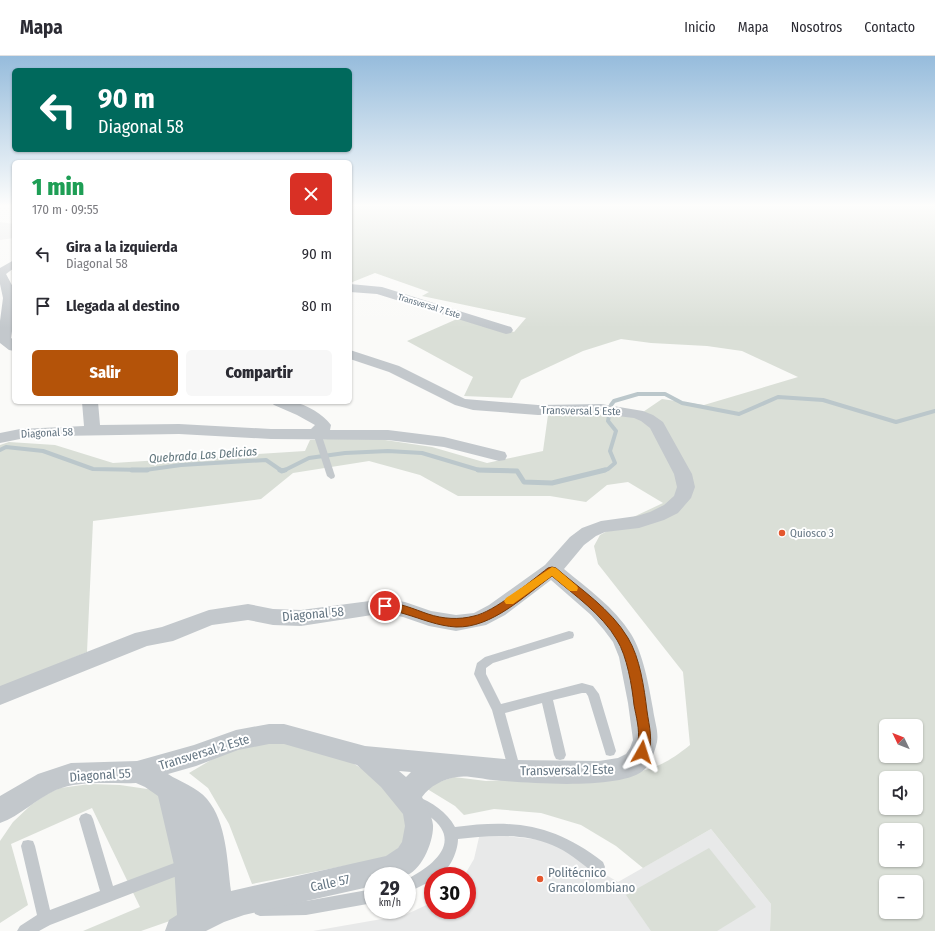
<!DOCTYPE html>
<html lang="es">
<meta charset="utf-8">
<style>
:root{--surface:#fff;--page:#f7f7f7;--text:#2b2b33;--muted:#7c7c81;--line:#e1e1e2;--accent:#b45309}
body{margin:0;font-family:"Fira Sans Condensed",sans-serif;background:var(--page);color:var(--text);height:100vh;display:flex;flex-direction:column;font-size:15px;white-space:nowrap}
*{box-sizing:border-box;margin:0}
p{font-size:13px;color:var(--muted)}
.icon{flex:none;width:22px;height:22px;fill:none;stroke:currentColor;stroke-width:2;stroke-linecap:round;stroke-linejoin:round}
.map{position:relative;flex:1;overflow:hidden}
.drawer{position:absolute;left:12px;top:104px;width:340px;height:244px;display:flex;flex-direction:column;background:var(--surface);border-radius:6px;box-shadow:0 1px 3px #0004}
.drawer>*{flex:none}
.guide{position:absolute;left:12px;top:12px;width:340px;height:84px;border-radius:6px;box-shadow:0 1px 3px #0004;background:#00695c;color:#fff;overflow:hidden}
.needle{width:26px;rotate:313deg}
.buttons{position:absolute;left:879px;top:663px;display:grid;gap:8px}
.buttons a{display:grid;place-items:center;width:44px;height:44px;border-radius:6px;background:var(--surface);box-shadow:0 1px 3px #0004;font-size:20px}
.speed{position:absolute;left:364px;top:811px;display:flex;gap:8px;font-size:20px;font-weight:700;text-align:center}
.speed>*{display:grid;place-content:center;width:52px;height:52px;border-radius:50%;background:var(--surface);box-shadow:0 1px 3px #0004;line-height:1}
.speed small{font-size:10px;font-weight:400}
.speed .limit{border:6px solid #d22;background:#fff;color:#111}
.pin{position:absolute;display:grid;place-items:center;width:34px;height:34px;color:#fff;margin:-17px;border:2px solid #fff;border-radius:50%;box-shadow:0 1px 4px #0007}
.me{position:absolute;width:44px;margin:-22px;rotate:6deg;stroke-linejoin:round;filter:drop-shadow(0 0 3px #0008)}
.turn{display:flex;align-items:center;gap:14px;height:84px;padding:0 20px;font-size:18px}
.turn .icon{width:52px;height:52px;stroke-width:2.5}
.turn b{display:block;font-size:28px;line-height:34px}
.round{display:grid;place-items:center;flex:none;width:42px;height:42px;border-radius:6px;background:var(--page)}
.overview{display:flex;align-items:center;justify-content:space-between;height:68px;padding:0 20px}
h1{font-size:24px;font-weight:800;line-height:30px;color:#1e9e55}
.cta{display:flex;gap:8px;margin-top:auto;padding:8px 20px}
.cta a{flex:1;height:46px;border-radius:6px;background:var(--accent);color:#fff;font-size:16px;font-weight:800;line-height:46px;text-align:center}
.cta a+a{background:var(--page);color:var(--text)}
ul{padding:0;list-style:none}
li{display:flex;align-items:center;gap:12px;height:52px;padding:0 20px}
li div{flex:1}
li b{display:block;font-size:15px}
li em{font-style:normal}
header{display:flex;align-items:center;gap:24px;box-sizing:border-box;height:56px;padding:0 20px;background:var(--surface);border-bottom:1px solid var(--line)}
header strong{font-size:19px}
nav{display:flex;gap:22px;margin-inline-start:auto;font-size:14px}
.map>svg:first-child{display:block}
.built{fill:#e8e9e9}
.green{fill:#dadfd7;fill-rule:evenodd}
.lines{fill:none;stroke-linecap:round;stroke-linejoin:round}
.stream-far1{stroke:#bbc7cb;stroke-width:4}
.stream{stroke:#bbc7cb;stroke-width:5}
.service{fill:#c3c8cc;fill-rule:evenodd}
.minor{fill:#c3c8cc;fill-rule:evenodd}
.route{fill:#b45309;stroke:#753606}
.slow{fill:#f59e0b}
.poi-dot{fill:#e4572e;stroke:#fff;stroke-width:1.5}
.labels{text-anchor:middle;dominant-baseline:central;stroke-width:4;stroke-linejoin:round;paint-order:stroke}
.far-street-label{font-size:9px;fill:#657683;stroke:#fff}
.street-label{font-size:11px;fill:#657683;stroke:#fff}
.poi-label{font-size:11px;fill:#657683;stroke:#fff;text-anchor:start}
.water-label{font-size:12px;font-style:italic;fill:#60757c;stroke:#fff}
.near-street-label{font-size:13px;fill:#657683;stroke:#fff}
.near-poi-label{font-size:13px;fill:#657683;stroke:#fff;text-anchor:start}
</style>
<header>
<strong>Mapa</strong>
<nav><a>Inicio</a><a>Mapa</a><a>Nosotros</a><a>Contacto</a></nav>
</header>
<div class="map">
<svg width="935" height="875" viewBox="0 0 935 875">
<rect width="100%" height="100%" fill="#fafaf8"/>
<!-- built -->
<g class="built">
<polygon points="0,166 14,168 14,182 0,184"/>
<polygon points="711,773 771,848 770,875 313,875 405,859 433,846 433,854 467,854 467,820 464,820 474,803 480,777 549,785 618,826"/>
</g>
<!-- green -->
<g class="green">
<path d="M350,150H935V875H770L771,848L711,773L643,812L616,790L581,769L541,757L494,753L464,759L455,750L424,731L454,721L486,725L634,717C659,711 670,705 690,689L683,616L598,508L594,490L600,479L627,464L663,447L628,426L607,429L586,446L550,440H458L420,419L369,405L293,417L261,443L93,465L87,596L0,632V389L9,386L55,389L113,407L305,395L310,384L365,381L432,391L487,407L543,395L548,359L643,356L662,343L704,349L798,321L742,295L707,290L651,287L621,283L583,295L521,324L512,342L464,340L473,321L407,285L466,259L514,276L526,262L422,240L429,236L375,217L350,227ZM886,670H916V700H886ZM886,722H916V752H886ZM886,774H916V804H886ZM886,826H916V856H886Z"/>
<polygon points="276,684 343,701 380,724 406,748 412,776 394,797 380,803 252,828 229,768 208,732 189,717 216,701 250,689"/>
<polygon points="90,728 120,729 154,734 168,746 187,859 141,875 83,875 140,851 92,752 11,788 28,849 0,867 0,785 13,766 31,749 47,738 60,732"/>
<polygon points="709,792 756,851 717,875 651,875 626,839"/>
</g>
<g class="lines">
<!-- stream-far1 -->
<g class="stream-far1">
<polyline points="0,394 6,391 43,395 93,413 145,414 181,409 266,404 282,415"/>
<polyline points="283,415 309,402 345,397 388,395 422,397 479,414 507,415"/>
<polyline points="601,415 608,413 615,407 610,395 616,375 608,365 611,349 614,345 638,338 665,338 682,347 739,358 778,341 823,344 896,366 935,355"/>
</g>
<!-- stream -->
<g class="stream">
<polyline points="132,414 147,414"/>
<polyline points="280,414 282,415 285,414"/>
<polyline points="478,414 517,415 524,426 552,427 605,414"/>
</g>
<!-- service -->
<g class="service">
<polygon points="314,375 320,375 321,377 335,420 334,422 331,423 327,420 313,377"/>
<polygon points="569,575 573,576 574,579 573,582 493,607 486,612 486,618 501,648 582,627 593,630 599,638 616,695 614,699 610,700 606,699 588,640 586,637 582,637 553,644 566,699 564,703 560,704 556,703 554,699 542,647 505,657 521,715 520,719 515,721 510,719 492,654 474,618 477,607 485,601"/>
<path d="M416,740C432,746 447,756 455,771C515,763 554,768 603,806L605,811L603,816L598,818L593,816C580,806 567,795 552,789C523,777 488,779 458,783C458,796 448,820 433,820V824L407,837V823C433,810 464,785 429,760C422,755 413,754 409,746L411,742Z"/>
<polygon points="86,757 91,759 93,763 113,830 185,803 190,805 192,810 190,815 50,869 39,875 17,875 20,870 37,859 21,790 23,785 28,784 33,785 35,790 50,854 100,835 79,763 81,759"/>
<polygon points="373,833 373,847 306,859 260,860 255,858 253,853 255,848 260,846 306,845"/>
</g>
<!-- minor -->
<g class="minor">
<polygon points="14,204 14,212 6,218 14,233 14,261 11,282 14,284 14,295 9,294 0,287 0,265 3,242 0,228 0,212"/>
<polygon points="350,228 382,231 511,271 513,274 511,277 506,278 377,238 350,236"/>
<path d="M350,294L399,310L465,343L538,349L601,348L643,355L653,359L663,366L692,418L695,431L691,442L678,457L664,464L639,472L605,476L596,480L584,489L564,513C588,533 614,551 631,578C643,597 649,630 653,653C654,663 659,676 657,686C655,695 651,706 645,713C624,735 524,727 493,724C483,723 467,719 457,721C443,723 430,730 422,741C426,750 432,759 433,769C434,785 421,817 404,820C394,822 383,820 373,820V830L244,859L224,866L206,875H165L169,864L177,859L174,809L158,740L145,731L136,727C110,728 80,724 56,734C36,743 20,760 0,767V740L38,718L71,707L137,705L194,689L236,674L269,668H284L365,690L515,704L599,705L618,702L626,698L630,692L633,684L628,647L619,601L613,586L604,574L591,559L551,524L505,559L486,569L456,575L429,570L403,561L385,557L301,570L273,569L248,564L212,569L173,585L147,590L0,649V630L135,577L162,571L209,554L248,548L273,553L301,554L385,543L405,546L431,555L456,559L474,557L489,549L545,509L570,481L582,472L601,465L637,460L650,456L664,449L674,440L677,431L674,418L650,372L641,365L634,362L601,358L538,359L473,354L455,349L389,316L350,303ZM269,688H284L357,709L381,731L403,758L405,770L402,786L398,792L386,800L231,835C227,805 227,767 207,743C197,731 180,726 168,718L196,710L238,694ZM399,715L411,716L406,721Z"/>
<path d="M82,346H98L100,369L179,368L271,373H311L315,369L297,359L274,349L271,346C278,346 287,345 294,346C307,349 323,358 331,369L330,374H388L444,381L505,396L507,400L505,404L499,405L444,391L388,384L271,383L179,378L58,380L20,383L0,387V377L20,373L84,370Z"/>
</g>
</g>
<!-- sky -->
<linearGradient id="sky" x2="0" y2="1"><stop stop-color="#96bcdc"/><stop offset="0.55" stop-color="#fdfdfc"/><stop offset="1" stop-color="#fdfdfc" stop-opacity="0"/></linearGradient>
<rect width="935" height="272" fill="url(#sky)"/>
<!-- route -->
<path class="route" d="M552,511L556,512C580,533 611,553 628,582C640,602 644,631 647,655C649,670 654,686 647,700L642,702L638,700C635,695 638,691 638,685C640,674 636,660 634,649C632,630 627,600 617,584C602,558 574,539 552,520C524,540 492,572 456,571C438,570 422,563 405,558C397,555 389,555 381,553L379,550L381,547C394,544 416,554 428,558C443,563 459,564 474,560C494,556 531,525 548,512Z"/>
<!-- slow -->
<polygon class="slow" points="552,511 556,512 577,530 578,532 577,535 570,535 552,520 513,548 506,548 504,545 506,542"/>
<!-- markers -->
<g class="poi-dot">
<circle cx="782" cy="477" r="4"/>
<circle cx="540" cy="823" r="4"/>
</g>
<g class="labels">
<!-- far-street labels -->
<g class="far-street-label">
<text transform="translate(429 250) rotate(17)">Transversal 7 Este</text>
</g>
<!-- street labels -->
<g class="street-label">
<text transform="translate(581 355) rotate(1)">Transversal 5 Este</text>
<text transform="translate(47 377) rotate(-3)">Diagonal 58</text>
</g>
<!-- poi labels -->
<g class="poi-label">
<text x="790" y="477">Quiosco 3</text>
</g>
<!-- water labels -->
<g class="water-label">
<text transform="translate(203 399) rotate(-4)">Quebrada Las Delicias</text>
</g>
<!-- near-street labels -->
<g class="near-street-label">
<text transform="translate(313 558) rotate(-5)">Diagonal 58</text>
<text transform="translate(204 696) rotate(-17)">Transversal 2 Este</text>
<text transform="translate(567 714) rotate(-1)">Transversal 2 Este</text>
<text transform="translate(100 719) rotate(-4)">Diagonal 55</text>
<text transform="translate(330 827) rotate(-12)">Calle 57</text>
</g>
<!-- near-poi labels -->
<g class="near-poi-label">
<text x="548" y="816">Politécnico<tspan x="548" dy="15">Grancolombiano</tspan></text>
</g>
</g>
</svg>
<div class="buttons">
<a><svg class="needle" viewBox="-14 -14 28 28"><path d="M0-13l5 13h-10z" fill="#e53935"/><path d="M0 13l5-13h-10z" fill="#7c7c81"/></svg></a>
<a><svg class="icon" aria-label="sound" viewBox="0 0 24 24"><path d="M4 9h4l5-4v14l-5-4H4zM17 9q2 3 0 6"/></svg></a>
<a>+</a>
<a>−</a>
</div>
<div class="speed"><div>29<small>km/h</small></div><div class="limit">30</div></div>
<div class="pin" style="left:385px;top:550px;background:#d93025"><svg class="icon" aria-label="arrive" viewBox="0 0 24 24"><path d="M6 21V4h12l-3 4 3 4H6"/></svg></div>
<svg class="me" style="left:642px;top:696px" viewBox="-20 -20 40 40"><path d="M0-17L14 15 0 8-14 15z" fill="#b45309" stroke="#fff" stroke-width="4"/></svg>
<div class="guide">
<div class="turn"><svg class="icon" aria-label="left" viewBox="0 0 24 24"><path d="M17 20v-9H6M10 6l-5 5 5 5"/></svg><div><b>90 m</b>Diagonal 58</div></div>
</div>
<section class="drawer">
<div class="overview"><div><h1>1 min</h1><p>170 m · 09:55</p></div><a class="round" style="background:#d93025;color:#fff"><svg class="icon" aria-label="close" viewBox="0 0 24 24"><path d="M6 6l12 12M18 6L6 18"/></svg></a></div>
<ul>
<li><svg class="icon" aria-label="left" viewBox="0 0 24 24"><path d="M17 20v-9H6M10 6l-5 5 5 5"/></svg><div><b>Gira a la izquierda</b><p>Diagonal 58</p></div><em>90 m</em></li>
<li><svg class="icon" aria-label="arrive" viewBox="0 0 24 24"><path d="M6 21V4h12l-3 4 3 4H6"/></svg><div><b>Llegada al destino</b></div><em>80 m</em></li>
</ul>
<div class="cta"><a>Salir</a><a>Compartir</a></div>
</section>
</div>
